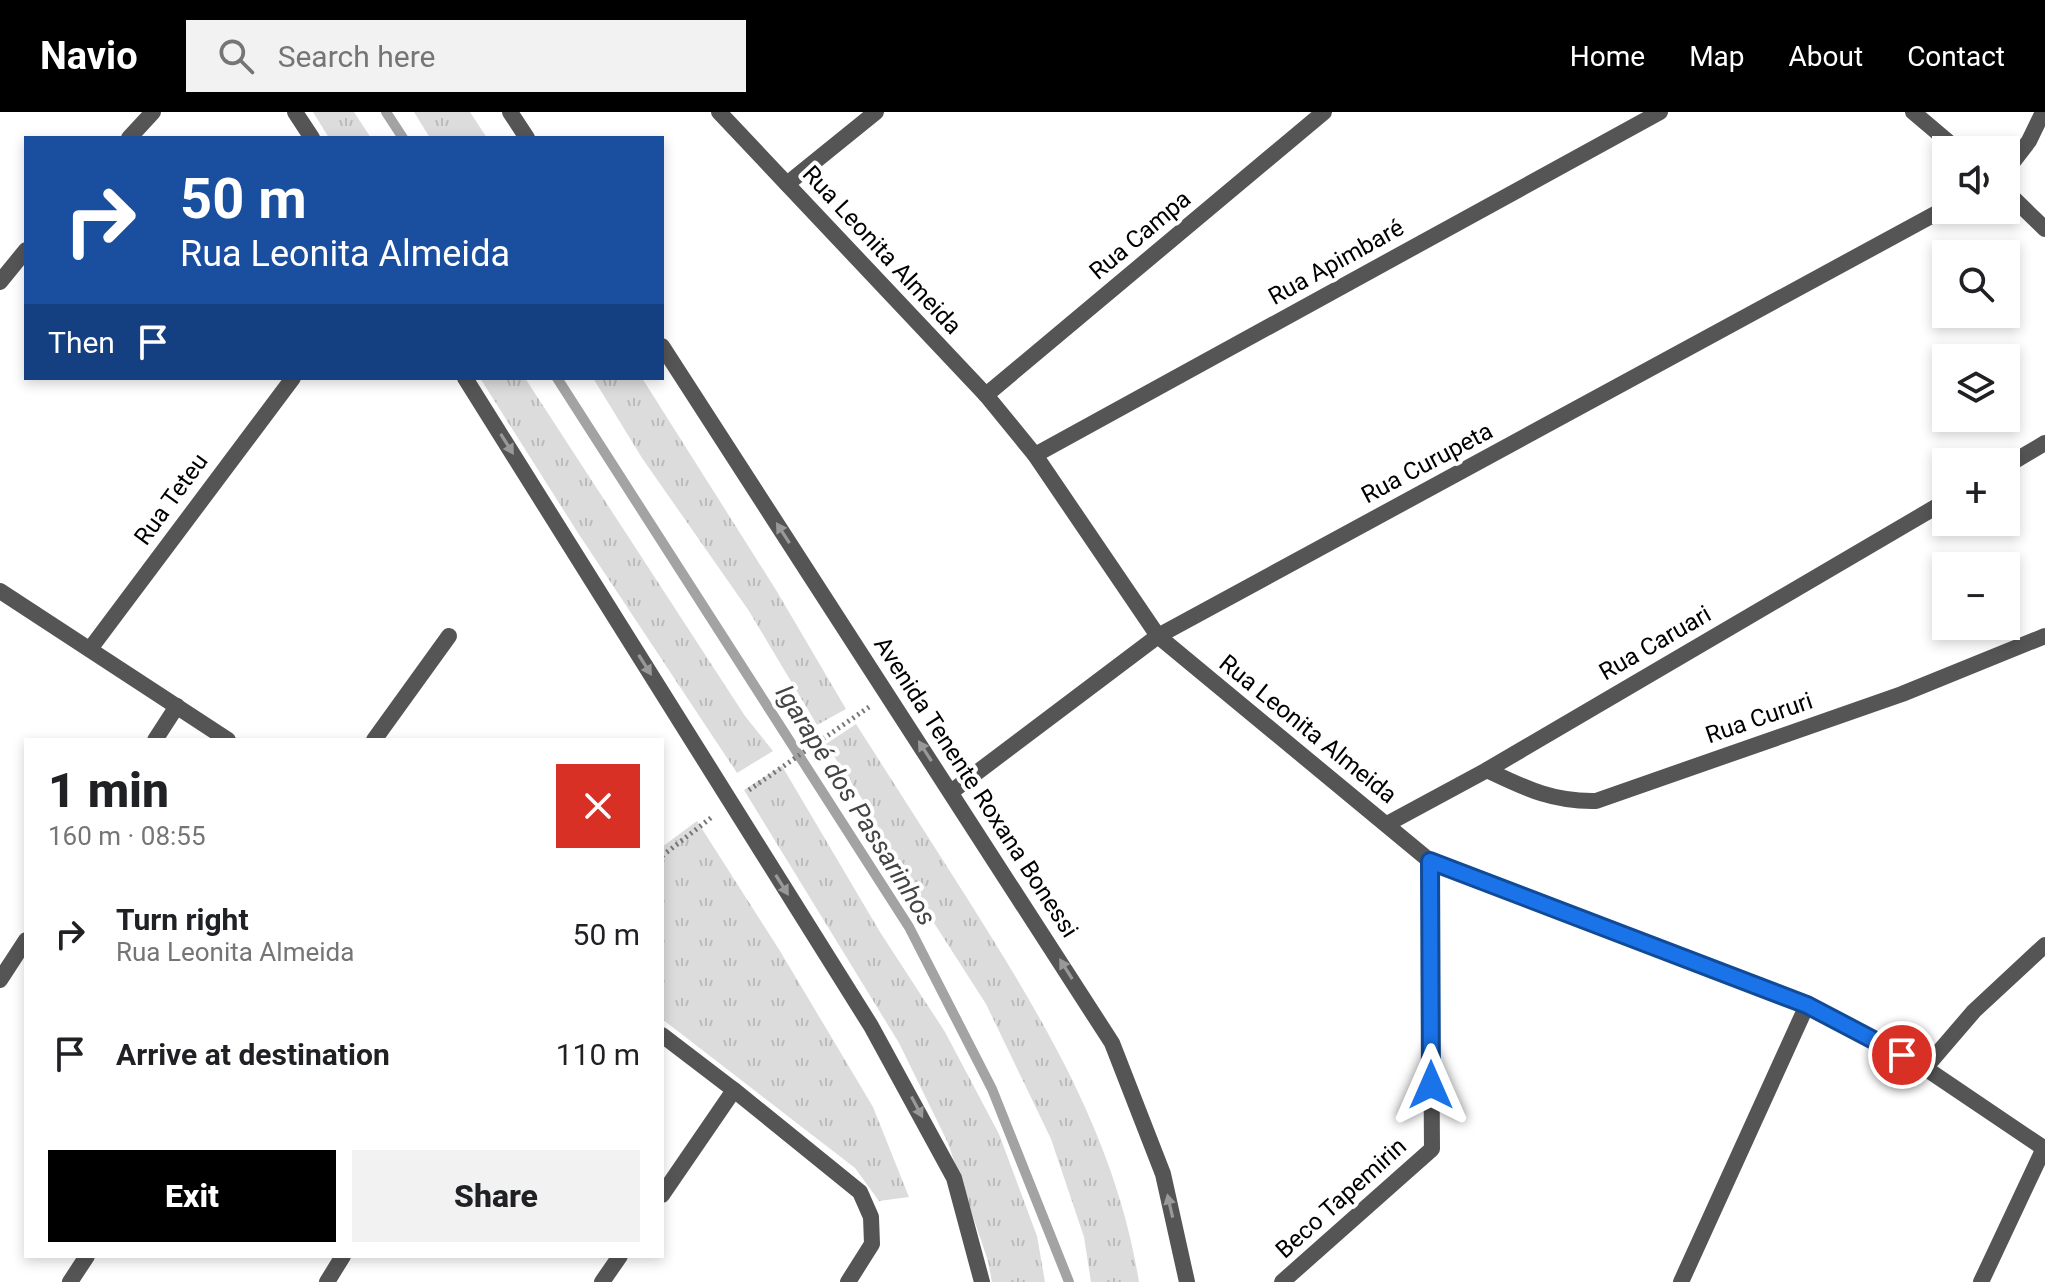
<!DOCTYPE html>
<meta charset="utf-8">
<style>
:root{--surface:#fff;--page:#f2f2f2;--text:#202124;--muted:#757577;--accent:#000}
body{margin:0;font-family:Roboto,sans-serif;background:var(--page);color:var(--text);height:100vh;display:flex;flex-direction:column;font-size:30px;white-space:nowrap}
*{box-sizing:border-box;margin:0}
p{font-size:26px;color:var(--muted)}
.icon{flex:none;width:44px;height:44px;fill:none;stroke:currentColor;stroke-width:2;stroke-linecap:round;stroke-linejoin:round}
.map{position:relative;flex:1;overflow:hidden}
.sheet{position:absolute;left:24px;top:626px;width:640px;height:520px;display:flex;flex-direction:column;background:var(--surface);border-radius:0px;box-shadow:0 4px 12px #0003}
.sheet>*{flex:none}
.guide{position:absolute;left:24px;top:24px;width:640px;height:244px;border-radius:0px;box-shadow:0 4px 12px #0003;background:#1a4fa0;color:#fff;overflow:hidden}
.tools{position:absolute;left:1932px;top:24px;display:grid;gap:16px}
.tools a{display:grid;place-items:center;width:88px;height:88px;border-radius:0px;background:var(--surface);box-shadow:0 4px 12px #0003;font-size:40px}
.pin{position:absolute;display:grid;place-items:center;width:68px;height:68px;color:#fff;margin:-34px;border:4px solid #fff;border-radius:50%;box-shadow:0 2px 8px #0007}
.me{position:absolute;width:88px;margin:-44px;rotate:0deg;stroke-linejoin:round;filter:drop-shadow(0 0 6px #0008)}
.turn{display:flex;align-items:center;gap:28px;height:168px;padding:0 24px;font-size:36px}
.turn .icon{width:104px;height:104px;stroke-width:2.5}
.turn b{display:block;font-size:56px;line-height:68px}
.then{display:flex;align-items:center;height:76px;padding:0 24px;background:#0003;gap:16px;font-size:30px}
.round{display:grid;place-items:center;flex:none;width:84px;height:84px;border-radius:0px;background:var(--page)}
.summary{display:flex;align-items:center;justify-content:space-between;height:136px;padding:0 24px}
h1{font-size:48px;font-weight:800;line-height:60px}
.button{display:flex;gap:16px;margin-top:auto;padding:16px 24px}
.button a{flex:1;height:92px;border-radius:0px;background:var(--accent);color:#fff;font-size:32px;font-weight:800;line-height:92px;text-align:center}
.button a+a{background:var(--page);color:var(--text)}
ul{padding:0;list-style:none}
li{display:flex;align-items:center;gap:24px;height:120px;padding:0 24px}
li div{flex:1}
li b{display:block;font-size:30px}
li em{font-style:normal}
header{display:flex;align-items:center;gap:48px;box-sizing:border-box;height:112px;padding:0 40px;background:var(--accent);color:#fff}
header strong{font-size:38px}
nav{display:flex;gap:44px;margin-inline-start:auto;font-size:28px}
.search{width:560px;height:72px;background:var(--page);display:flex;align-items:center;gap:20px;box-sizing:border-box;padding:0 28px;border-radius:0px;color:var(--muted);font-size:30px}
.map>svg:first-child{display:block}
.grass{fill:url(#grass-tufts)}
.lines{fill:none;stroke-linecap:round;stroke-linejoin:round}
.stream{stroke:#a3a3a3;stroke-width:10}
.path{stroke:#777;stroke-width:5;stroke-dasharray:2 4;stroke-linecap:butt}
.minor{stroke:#555;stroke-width:16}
.tertiary{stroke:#555;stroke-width:16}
.oneway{fill:#999}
.route-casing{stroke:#114b97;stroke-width:20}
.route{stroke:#1a73e8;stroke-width:14}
.labels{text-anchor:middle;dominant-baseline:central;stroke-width:8;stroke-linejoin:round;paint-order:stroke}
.street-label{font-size:24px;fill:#000;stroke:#fff}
.water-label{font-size:26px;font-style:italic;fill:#444;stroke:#fff}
</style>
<header>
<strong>Navio</strong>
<div class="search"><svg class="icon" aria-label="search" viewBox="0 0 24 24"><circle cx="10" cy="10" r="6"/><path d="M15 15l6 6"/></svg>Search here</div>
<nav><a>Home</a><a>Map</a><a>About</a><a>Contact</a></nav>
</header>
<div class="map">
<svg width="2045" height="1170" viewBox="0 0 2045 1170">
<defs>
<pattern id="grass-tufts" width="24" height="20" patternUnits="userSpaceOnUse" patternTransform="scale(2)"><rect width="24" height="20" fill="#dcdcdc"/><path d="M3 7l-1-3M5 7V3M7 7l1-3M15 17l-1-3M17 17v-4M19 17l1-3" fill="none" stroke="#bbb"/></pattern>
</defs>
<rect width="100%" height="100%" fill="#fff"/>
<!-- grass -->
<g class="grass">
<polygon points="313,0 354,0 371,26 329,26"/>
<polygon points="414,0 470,0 487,26 430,26"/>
<polygon points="480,266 525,266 745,604 773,639 737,661 578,421"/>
<polygon points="593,266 642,266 776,478 846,597 817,613 749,499 642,346"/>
<path d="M856,612C893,670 930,728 967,786C1043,907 1116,1026 1139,1170H1091L1084,1125L1051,1027L986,892L909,772L866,693L826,632Z"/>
<polygon points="782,654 880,820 945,920 999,1022 1037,1124 1045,1170 992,1170 988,1149 948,1031 899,931 744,678"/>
<polygon points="697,709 780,839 873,995 909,1085 879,1089 855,1056 662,907 662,735"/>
</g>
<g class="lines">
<!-- stream -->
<g class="stream">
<polyline points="386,0 403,26"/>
<polyline points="557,266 909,815 992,977 1069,1170"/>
</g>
<!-- path -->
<g class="path">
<polyline points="749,678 869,595"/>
<polyline points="662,744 712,705"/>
</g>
<!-- minor -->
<g class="minor">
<polyline points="719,0 986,283 1035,343 1158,524 1430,749 1807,893 1925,956 2045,1037"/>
<polyline points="1913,0 1958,38"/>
<polyline points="129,26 153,0"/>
<polyline points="2006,59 2029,29 2043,0"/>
<polyline points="787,72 876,0"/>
<polyline points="2006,79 2045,117"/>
<polyline points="0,170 26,138"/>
<polyline points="986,283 1324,0"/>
<polyline points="1035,343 1660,0"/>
<polyline points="2006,354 2045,331"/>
<polyline points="0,479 228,628"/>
<polyline points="90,537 293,266"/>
<polyline points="155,628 177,594"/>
<polyline points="374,628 449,524"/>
<path d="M1487,658C1525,676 1552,690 1596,689L1902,582L2045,524"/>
<polyline points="951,680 1158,524 1946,96"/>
<polyline points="1387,712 1487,658 1946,389"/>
<polyline points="0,868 26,828"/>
<polyline points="662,923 734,978 860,1080 871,1105 872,1132 848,1170"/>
<polyline points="1925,956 1974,899 2045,833"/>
<polyline points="662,1083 734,978"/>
<polyline points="70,1170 87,1144"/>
<polyline points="327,1170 343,1144"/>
<polyline points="602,1170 620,1144"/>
<polyline points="1282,1170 1432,1037 1430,749"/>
<polyline points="1681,1170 1807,893"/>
<polyline points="1981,1170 2044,1036"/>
</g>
<!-- tertiary -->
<g class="tertiary">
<polyline points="295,0 312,26"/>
<polyline points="510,0 527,26"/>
<polyline points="662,234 1112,931 1163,1062 1187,1170"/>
<polyline points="465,266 871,914 954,1066 982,1170"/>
</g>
</g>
<!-- one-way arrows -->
<defs><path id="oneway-solid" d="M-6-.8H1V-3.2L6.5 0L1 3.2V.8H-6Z" transform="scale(2)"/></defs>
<g class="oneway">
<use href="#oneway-solid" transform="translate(507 332) rotate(58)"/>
<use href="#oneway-solid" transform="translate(783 421) rotate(-123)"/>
<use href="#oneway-solid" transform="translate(645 553) rotate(58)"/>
<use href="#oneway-solid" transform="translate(925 639) rotate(-123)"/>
<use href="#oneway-solid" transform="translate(782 773) rotate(58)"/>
<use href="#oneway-solid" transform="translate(1066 857) rotate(-122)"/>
<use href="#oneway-solid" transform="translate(917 995) rotate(62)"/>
<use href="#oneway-solid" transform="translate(1170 1094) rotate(-103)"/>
</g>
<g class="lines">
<defs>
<polyline id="route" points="1431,973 1430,749 1807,893 1902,943"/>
</defs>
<!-- route casing -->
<use href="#route" class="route-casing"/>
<!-- route -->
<use href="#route" class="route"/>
</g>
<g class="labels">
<!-- street labels -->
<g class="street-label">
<text transform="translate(1140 123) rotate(-40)">Rua Campa</text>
<text transform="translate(882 138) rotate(47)">Rua Leonita Almeida</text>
<text transform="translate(1336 150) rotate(-29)">Rua Apimbaré</text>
<text transform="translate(1427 351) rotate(-28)">Rua Curupeta</text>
<text transform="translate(171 387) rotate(-54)">Rua Teteu</text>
<text transform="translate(1655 531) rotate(-30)">Rua Caruari</text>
<text transform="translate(1759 606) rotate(-19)">Rua Cururi</text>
<text transform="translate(1308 617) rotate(39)">Rua Leonita Almeida</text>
<text transform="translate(976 675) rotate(57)">Avenida Tenente Roxana Bonessi</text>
<text transform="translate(1341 1086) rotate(-42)">Beco Tapemirin</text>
</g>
<!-- water labels -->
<g class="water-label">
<text transform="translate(856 693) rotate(58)">Igarapé dos Passarinhos</text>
</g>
</g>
</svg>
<div class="tools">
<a><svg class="icon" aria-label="sound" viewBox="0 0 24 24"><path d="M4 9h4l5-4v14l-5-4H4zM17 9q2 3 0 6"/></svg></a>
<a><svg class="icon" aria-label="search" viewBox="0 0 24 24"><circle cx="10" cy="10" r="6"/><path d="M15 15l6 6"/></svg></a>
<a><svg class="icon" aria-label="layers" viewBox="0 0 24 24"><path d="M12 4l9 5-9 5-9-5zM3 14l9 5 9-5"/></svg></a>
<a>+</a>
<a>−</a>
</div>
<div class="pin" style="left:1902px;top:943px;background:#d93025"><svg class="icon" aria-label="arrive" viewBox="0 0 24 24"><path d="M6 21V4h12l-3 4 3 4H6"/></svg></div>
<svg class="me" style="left:1431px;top:973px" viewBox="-20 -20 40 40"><path d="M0-17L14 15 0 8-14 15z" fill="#1a73e8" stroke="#fff" stroke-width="4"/></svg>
<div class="guide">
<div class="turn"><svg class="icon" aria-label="right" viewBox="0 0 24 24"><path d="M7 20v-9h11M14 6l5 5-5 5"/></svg><div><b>50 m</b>Rua Leonita Almeida</div></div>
<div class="then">Then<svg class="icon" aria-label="arrive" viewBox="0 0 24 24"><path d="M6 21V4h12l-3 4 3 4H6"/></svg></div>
</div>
<section class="sheet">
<div class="summary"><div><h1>1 min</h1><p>160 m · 08:55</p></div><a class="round" style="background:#d93025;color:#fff"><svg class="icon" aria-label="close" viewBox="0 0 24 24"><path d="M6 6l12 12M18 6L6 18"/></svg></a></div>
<ul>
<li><svg class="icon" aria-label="right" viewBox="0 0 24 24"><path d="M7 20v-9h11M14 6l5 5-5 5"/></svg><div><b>Turn right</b><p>Rua Leonita Almeida</p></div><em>50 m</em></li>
<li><svg class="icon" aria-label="arrive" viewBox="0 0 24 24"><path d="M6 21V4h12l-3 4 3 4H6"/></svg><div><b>Arrive at destination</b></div><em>110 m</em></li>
</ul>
<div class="button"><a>Exit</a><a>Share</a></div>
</section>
</div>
